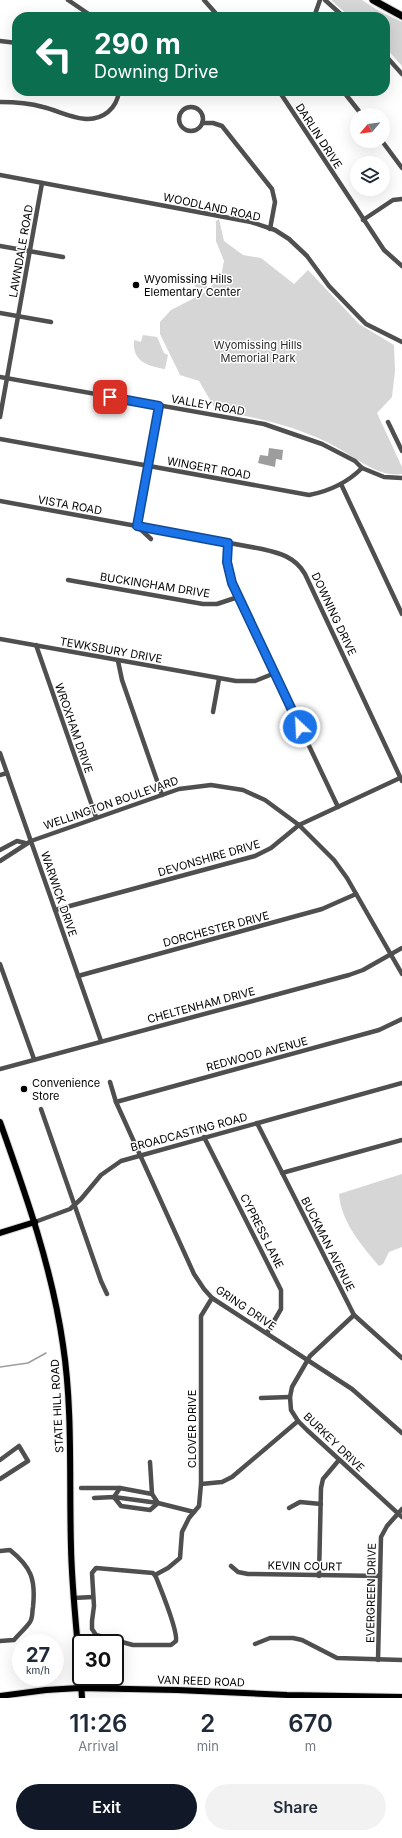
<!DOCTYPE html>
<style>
:root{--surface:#fff;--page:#f2f2f3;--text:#1f2937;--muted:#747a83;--accent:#111827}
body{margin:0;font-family:Inter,sans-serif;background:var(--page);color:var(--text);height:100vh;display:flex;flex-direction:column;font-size:15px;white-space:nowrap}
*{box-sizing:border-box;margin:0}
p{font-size:13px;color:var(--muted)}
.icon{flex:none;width:22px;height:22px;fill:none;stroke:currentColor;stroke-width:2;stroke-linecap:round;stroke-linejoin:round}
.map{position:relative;height:1698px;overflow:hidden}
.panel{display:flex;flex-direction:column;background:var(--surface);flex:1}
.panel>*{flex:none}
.top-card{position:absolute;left:12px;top:12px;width:378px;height:84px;border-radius:16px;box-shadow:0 4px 16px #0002;background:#0b6e4f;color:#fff;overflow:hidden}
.needle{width:26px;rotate:241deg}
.controls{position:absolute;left:350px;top:108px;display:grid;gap:8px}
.controls a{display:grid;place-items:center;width:40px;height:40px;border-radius:50%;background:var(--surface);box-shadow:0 4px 16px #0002;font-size:20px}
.speed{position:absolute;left:12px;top:1634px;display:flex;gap:8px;font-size:20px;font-weight:700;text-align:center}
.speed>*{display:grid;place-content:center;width:52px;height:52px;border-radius:50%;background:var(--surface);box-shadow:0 4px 16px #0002;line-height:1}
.speed small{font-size:10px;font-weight:400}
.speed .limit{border:2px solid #111;border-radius:6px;background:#fff;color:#111}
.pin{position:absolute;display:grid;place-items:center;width:34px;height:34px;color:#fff;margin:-17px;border-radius:8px;box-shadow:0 2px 6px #0006}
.me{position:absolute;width:44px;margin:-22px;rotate:335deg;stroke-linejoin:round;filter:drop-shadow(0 0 3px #0008)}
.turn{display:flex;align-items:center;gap:14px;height:84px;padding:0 16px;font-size:18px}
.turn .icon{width:52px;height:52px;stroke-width:2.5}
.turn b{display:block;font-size:28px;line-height:34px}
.eta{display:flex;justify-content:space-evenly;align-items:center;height:68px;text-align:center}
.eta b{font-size:24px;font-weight:600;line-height:28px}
.cta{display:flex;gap:8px;margin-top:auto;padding:8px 16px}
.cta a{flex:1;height:46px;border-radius:24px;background:var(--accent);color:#fff;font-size:16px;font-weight:600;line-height:46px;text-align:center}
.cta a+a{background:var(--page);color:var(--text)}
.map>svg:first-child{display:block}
.green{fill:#d6d6d6}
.water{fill:#9d9d9d}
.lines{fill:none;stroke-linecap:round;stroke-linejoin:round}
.stream{stroke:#9d9d9d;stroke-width:1.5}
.major-casing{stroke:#dbdbdb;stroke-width:8}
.highway-casing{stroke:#dbdbdb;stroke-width:9}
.minor{stroke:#4f4f4f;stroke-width:4.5}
.major{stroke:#000;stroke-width:6}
.highway{stroke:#000;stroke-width:7}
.route-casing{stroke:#114b97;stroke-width:10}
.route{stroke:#1a73e8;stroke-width:7}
.poi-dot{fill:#000;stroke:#fff;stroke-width:1.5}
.labels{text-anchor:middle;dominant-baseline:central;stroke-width:3;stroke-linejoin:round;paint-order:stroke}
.street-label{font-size:11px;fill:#000;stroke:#fff}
.poi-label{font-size:11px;fill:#000;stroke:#fff;text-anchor:start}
.park-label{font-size:11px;fill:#2d2d2d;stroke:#fff}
</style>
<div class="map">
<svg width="402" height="1698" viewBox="0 0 402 1698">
<rect width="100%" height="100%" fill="#fff"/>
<!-- green -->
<g class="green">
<polygon points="331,0 362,0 379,11 402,22 402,66 385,47 385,17 350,17"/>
<path d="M219,219L224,241L243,255L261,258L294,284L308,270L359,324L394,345L395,371L392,397L377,413L402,467V474C383,477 366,465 351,456C311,429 263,419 216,410L199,381L180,375L160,334V322L171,310L206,292L221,276L224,261L216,241V221Z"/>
<polygon points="197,277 208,279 207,289 195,287"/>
<path d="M143,335L157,337L164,353L168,355L165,369C148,366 132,362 134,340L141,342Z"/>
<path d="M402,1174V1247L389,1252L383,1264L379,1266C362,1246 341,1222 339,1194Z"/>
</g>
<!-- water -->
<polygon class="water" points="269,448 283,450 282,460 276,459 275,467 258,463 260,455 268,456"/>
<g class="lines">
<!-- stream -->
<polyline class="stream" points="0,1367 28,1363 46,1353"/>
<defs>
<g id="major">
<path d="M0,1122C26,1195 52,1268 63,1345C73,1411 69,1481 71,1547C72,1598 79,1648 82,1698"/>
<polyline points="0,1233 35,1222"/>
<polyline points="0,1696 46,1690 79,1688 177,1690 287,1695 402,1697"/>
</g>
<polyline id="highway" points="373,0 402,16"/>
</defs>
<!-- major casing -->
<use href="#major" class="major-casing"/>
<!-- highway casing -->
<use href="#highway" class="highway-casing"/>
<!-- minor -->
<g class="minor">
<polyline points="68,0 93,17"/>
<polyline points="204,0 219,17"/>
<polyline points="325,0 344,17"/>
<polyline points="314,17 320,0"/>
<polyline points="0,41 17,43"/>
<polyline points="385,55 402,74"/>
<polyline points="279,91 384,250 402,266"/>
<polyline points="343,91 362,115"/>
<path d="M0,102C14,102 29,103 43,107C64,112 88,128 108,112C114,107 118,99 119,91"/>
<circle cx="191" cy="119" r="12"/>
<polyline points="202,123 213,123 222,126 272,189 275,202 270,229"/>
<polyline points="382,141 402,168"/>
<polyline points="0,175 251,222 275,230 289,239 307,256 329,286 359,317 366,324 402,342"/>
<polyline points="363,220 393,200 402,199"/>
<polyline points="0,246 63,257"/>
<polyline points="0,313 51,322"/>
<polyline points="0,377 264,424 322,444 355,461 362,468 384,477 402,478"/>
<polyline points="0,417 42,183"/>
<polyline points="388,422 402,451"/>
<path d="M0,439L309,495C330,491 347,483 362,468"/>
<polyline points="341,484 402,614"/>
<path d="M0,501L262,549C280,553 295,557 305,574L402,781"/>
<polyline points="137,526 159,406"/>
<polyline points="137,526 151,539"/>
<polyline points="228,543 227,562 232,583 338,807"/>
<polyline points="68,580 203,604 217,604 238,597"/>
<polyline points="0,639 236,681 255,681 275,673"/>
<polyline points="36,645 96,817"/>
<polyline points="118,661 122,680 162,795"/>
<polyline points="213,712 219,679"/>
<polyline points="0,753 101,1041"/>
<polyline points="0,775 7,773"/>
<polyline points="0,850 17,841 25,843"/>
<polyline points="0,861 31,841 179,789 211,785 243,790 265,800 299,825 334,860 347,878 402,974"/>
<polyline points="55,910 255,856 271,848 299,825 400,778"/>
<polyline points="0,964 34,1059"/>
<polyline points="78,976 322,909 356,894"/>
<polyline points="0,1069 349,975 363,970 402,948"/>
<polyline points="110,1082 116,1102 194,1274 204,1289 212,1298 352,1389 402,1433"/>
<polyline points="116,1102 379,1030 402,1019"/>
<polyline points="41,1109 101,1281 107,1294"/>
<polyline points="257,1123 354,1315 402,1358"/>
<polyline points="204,1137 281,1290 281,1309 267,1333"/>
<polyline points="282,1173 402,1140"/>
<polyline points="35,1222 70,1209 81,1199 101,1175 121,1161 402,1083"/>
<polyline points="354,1315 310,1356 292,1387 290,1397 291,1410 298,1421 307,1430 402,1517"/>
<polyline points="261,1398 290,1397"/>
<polyline points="0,1460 19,1446 28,1461 0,1479"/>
<polyline points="150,1462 152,1494"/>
<polyline points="201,1484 222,1482 232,1477 298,1421"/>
<polyline points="81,1488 120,1488"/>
<polyline points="94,1498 114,1497 158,1503"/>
<polyline points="158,1503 150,1510 121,1506 114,1497 120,1488 152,1494 158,1503 194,1512"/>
<polyline points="289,1508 300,1502 321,1504"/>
<path d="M0,1551L10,1550C31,1567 36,1579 33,1607C32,1611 33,1618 30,1622C26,1628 19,1634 14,1640L0,1641"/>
<polyline points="231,1566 238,1572 248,1574 380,1576"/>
<path d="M96,1568L153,1573L156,1577C161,1590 178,1630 176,1641L171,1645H133L96,1635L92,1629V1621L94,1606L92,1573Z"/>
<polyline points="155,1575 168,1568 180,1558 182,1532 189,1518 199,1506 201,1484 201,1316 212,1298"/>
<polyline points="319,1576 321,1488 323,1479 339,1460"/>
<polyline points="73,1598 93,1597"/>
<polyline points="255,1644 270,1638 293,1638 302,1640 337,1658 402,1660"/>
<polyline points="378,1660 381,1537 387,1526 402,1509"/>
</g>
<!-- major -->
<use href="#major" class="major"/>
<!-- highway -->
<use href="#highway" class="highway"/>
</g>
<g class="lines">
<defs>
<polyline id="route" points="110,397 159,406 137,526 228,543 227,562 232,583 300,727"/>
</defs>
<!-- route casing -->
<use href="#route" class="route-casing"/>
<!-- route -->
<use href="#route" class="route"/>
</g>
<!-- markers -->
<g class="poi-dot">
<circle cx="136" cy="285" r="4"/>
<circle cx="24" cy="1089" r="4"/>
</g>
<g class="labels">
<!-- street labels -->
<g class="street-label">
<text transform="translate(319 136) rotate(57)">DARLIN DRIVE</text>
<text transform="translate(212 207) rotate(12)">WOODLAND ROAD</text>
<text transform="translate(21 251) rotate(-80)">LAWNDALE ROAD</text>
<text transform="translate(208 405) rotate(10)">VALLEY ROAD</text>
<text transform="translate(209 468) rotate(10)">WINGERT ROAD</text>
<text transform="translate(70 505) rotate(10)">VISTA ROAD</text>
<text transform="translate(155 585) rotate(9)">BUCKINGHAM DRIVE</text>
<text transform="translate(334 614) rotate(65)">DOWNING DRIVE</text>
<text transform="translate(111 650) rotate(10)">TEWKSBURY DRIVE</text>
<text transform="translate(74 728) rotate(71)">WROXHAM DRIVE</text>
<text transform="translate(111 803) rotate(-19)">WELLINGTON BOULEVARD</text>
<text transform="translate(209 858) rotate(-16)">DEVONSHIRE DRIVE</text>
<text transform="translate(59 894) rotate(71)">WARWICK DRIVE</text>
<text transform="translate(216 929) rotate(-15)">DORCHESTER DRIVE</text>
<text transform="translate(201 1005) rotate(-15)">CHELTENHAM DRIVE</text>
<text transform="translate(257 1054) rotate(-15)">REDWOOD AVENUE</text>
<text transform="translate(189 1132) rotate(-15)">BROADCASTING ROAD</text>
<text transform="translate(262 1231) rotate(63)">CYPRESS LANE</text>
<text transform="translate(328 1244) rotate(63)">BUCKMAN AVENUE</text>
<text transform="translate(246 1308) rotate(34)">GRING DRIVE</text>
<text transform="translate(57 1406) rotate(-93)">STATE HILL ROAD</text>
<text transform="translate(192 1429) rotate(-90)">CLOVER DRIVE</text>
<text transform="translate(334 1442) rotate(44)">BURKEY DRIVE</text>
<text transform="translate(305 1566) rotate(1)">KEVIN COURT</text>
<text transform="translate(371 1593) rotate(-89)">EVERGREEN DRIVE</text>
<text transform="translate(201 1681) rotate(2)">VAN REED ROAD</text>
</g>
<!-- poi labels -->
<g class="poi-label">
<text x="144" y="279">Wyomissing Hills<tspan x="144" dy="13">Elementary Center</tspan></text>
<text x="32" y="1083">Convenience<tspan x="32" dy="13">Store</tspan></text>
</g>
<!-- park labels -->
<g class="park-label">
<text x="258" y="345">Wyomissing Hills<tspan x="258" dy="13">Memorial Park</tspan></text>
</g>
</g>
</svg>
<div class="controls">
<a><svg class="needle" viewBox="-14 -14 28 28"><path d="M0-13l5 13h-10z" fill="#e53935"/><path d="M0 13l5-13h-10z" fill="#747a83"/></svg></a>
<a><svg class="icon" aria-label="layers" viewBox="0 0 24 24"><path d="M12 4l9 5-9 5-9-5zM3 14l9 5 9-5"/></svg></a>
</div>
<div class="speed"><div>27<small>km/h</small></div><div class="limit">30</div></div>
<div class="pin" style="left:110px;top:397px;background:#d93025"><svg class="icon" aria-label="arrive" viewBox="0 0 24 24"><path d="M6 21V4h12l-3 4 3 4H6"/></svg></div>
<svg class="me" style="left:300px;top:727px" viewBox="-20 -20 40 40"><circle r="17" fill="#1a73e8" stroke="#fff" stroke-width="3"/><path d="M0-11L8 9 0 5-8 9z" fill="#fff"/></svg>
<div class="top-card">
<div class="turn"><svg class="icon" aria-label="left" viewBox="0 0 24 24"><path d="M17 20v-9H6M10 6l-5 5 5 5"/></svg><div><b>290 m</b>Downing Drive</div></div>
</div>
</div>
<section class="panel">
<div class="eta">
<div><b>11:26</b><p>Arrival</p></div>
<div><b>2</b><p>min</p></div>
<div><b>670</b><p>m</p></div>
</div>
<div class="cta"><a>Exit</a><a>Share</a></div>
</section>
